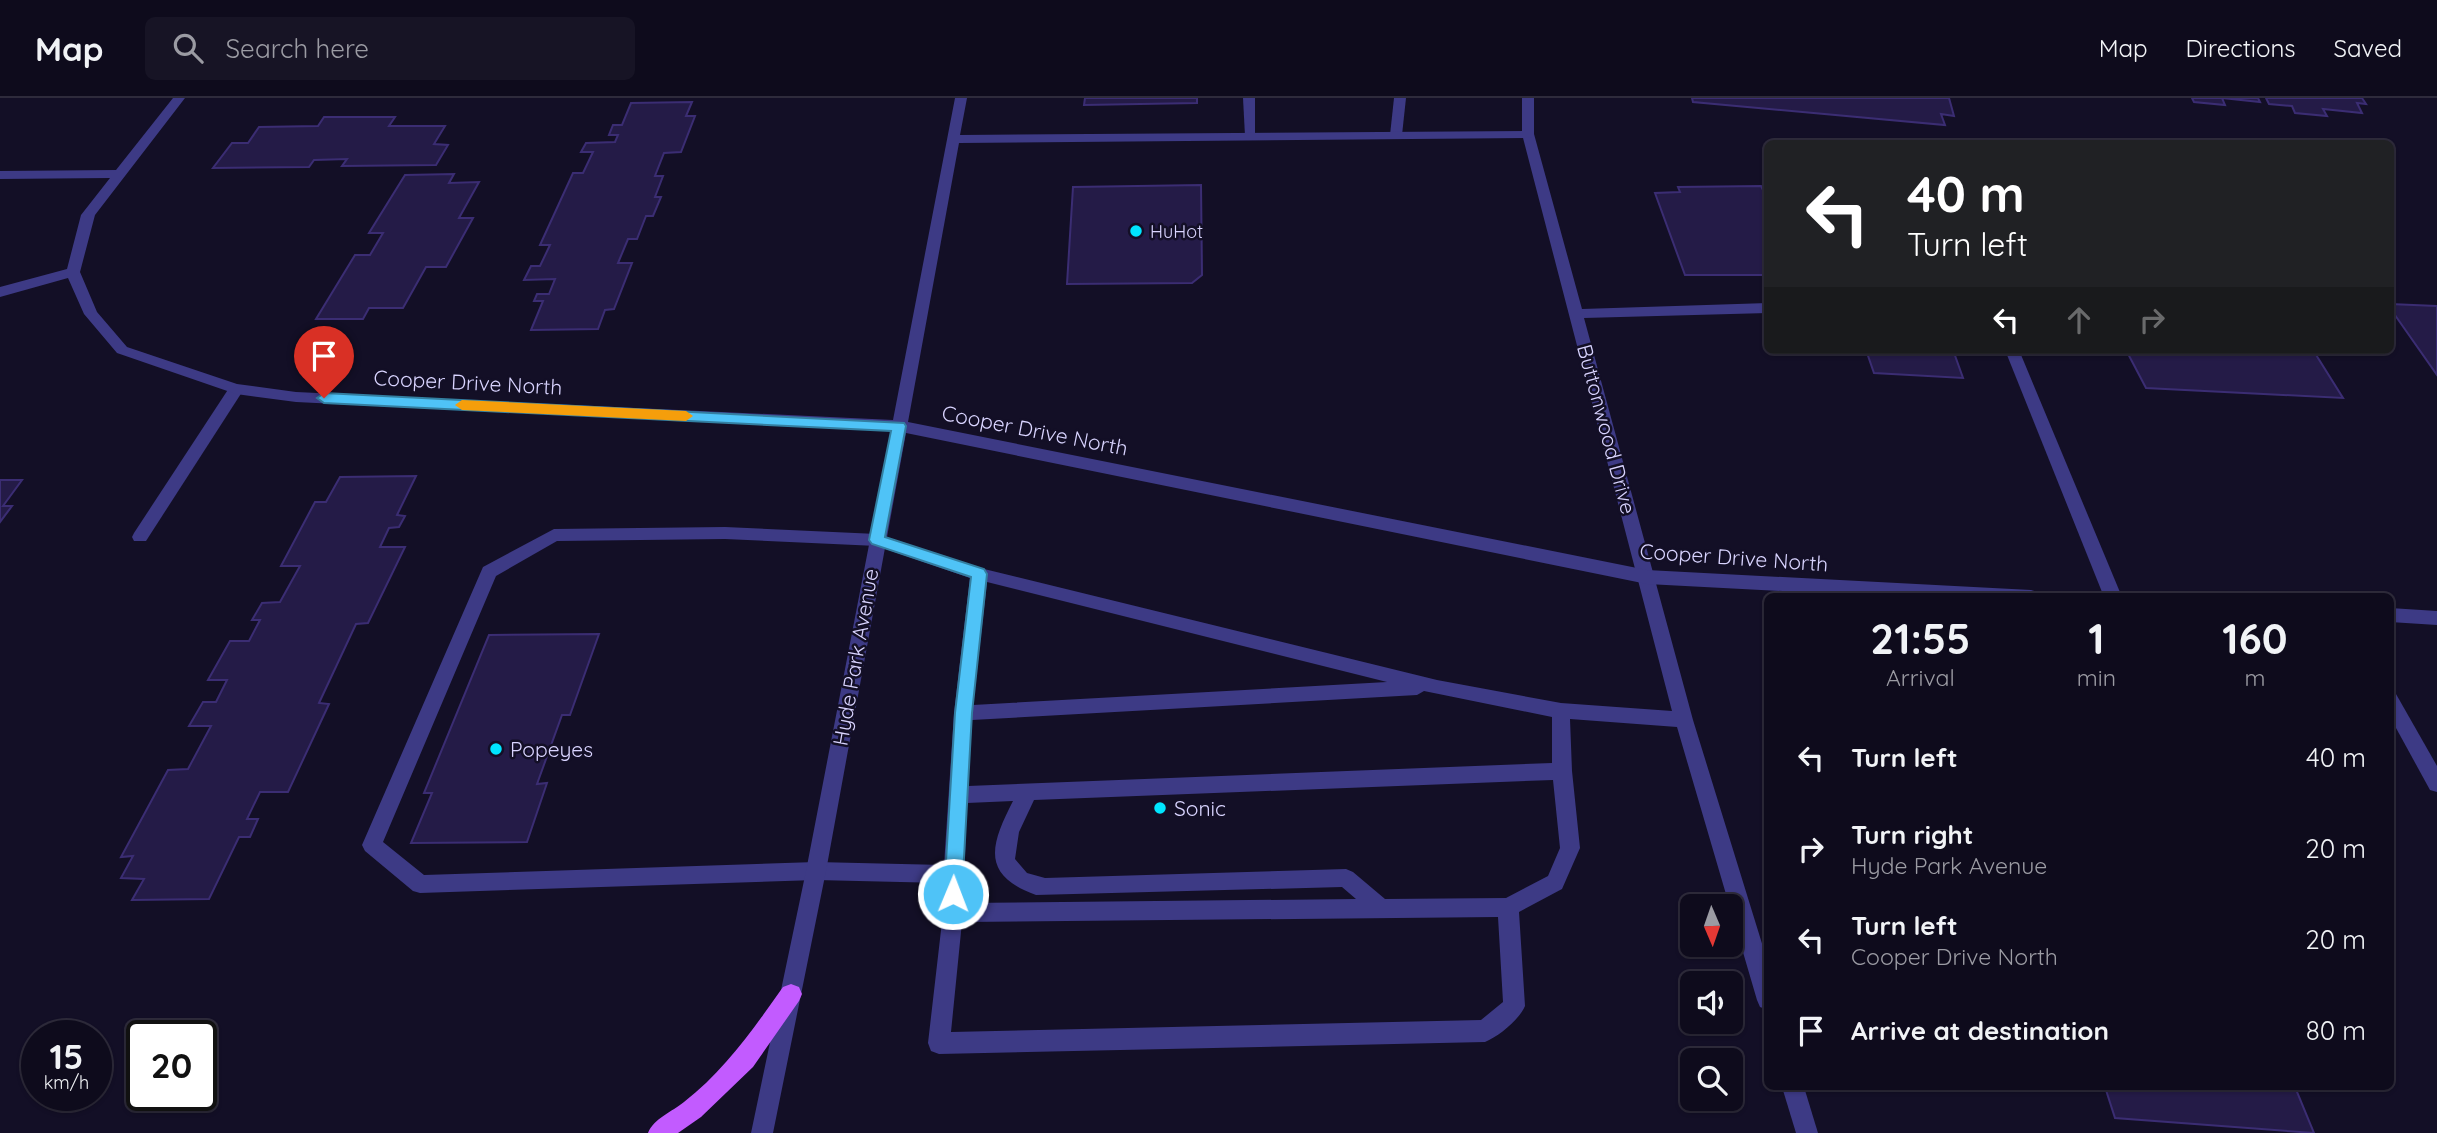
<!DOCTYPE html>
<style>
:root{--surface:#0e0b1c;--page:#171425;--text:#f1f3f6;--muted:#9b9ba3;--line:#2e2b3b}
body{margin:0;font-family:Quicksand,sans-serif;background:var(--page);color:var(--text);height:100vh;display:flex;flex-direction:column;font-size:26px;white-space:nowrap}
*{box-sizing:border-box;margin:0}
p{font-size:23px;color:var(--muted)}
.icon{flex:none;width:38px;height:38px;fill:none;stroke:currentColor;stroke-width:2;stroke-linecap:round;stroke-linejoin:round}
.map{position:relative;flex:1;overflow:hidden}
.drawer{position:absolute;left:1764px;top:495px;width:630px;height:497px;display:flex;flex-direction:column;background:var(--surface);border-radius:10px;box-shadow:0 2px 5px #0004,0 0 0 2px var(--line)}
.drawer>*{flex:none}
.guide{position:absolute;left:1764px;top:42px;width:630px;height:214px;border-radius:10px;box-shadow:0 2px 5px #0004,0 0 0 2px var(--line);background:#202124;color:#fff;overflow:hidden}
.needle{width:46px;rotate:178deg}
.tools{position:absolute;left:1680px;top:796px;display:grid;gap:14px}
.tools a{display:grid;place-items:center;width:63px;height:63px;border-radius:10px;background:var(--surface);box-shadow:0 2px 5px #0004,0 0 0 2px var(--line);font-size:35px}
.speed{position:absolute;left:21px;top:922px;display:flex;gap:14px;font-size:35px;font-weight:700;text-align:center}
.speed>*{display:grid;place-content:center;width:91px;height:91px;border-radius:50%;background:var(--surface);box-shadow:0 2px 5px #0004,0 0 0 2px var(--line);line-height:1}
.speed small{font-size:18px;font-weight:400}
.speed .limit{border:4px solid #111;border-radius:10px;background:#fff;color:#111}
.pin{position:absolute;display:grid;place-items:center;width:60px;height:60px;color:#fff;margin:-72px -30px;border-radius:50% 50% 50% 0;rotate:-45deg;box-shadow:0 0 7px #0007}
.pin .icon{rotate:45deg}
.me{position:absolute;width:77px;margin:-38px;rotate:1deg;stroke-linejoin:round;filter:drop-shadow(0 0 5px #0008)}
.turn{display:flex;align-items:center;gap:24px;height:147px;padding:0 28px;font-size:32px}
.turn .icon{width:91px;height:91px;stroke-width:2.5}
.turn b{display:block;font-size:49px;line-height:60px}
.lanes{display:flex;align-items:center;height:66px;padding:0 28px;background:#0003;justify-content:center;gap:35px;direction:ltr}
.lanes .off{opacity:.35}
.eta{display:flex;justify-content:space-evenly;align-items:center;height:119px;text-align:center}
.eta b{font-size:42px;font-weight:800;line-height:49px}
ul{padding:0;list-style:none}
li{display:flex;align-items:center;gap:21px;height:91px;padding:0 28px}
li div{flex:1}
li b{display:block;font-size:26px}
li em{font-style:normal}
header{display:flex;align-items:center;gap:42px;box-sizing:border-box;height:98px;padding:0 35px;background:var(--surface);border-bottom:2px solid var(--line)}
header strong{font-size:33px}
nav{display:flex;gap:38px;margin-inline-start:auto;font-size:24px}
.search{width:490px;height:63px;background:var(--page);display:flex;align-items:center;gap:18px;box-sizing:border-box;padding:0 24px;border-radius:10px;color:var(--muted);font-size:26px}
.map>svg:first-child{display:block}
.building{fill:#241b47;stroke:#3b2d73;stroke-width:2}
.lines{fill:none;stroke-linecap:round;stroke-linejoin:round}
.service{fill:#3d3a85;fill-rule:evenodd}
.minor{fill:#3d3a85;fill-rule:evenodd}
.primary{fill:#c25bff;fill-rule:evenodd}
.route{fill:#4fc3f7;stroke:#337fa1;stroke-width:2}
.slow{fill:#f59e0b}
.poi-dot{fill:#00e5ff;stroke:#130f26;stroke-width:2.5}
.labels{text-anchor:middle;dominant-baseline:central;stroke-width:5;stroke-linejoin:round;paint-order:stroke}
.far-poi-label{font-size:18px;fill:#d9d4ff;stroke:#130f26;text-anchor:start}
.street-label{font-size:21px;fill:#d9d4ff;stroke:#130f26}
.poi-label{font-size:21px;fill:#d9d4ff;stroke:#130f26;text-anchor:start}
</style>
<header>
<strong>Map</strong>
<div class="search"><svg class="icon" aria-label="search" viewBox="0 0 24 24"><circle cx="10" cy="10" r="6"/><path d="M15 15l6 6"/></svg>Search here</div>
<nav><a>Map</a><a>Directions</a><a>Saved</a></nav>
</header>
<div class="map">
<svg width="2437" height="1035" viewBox="0 0 2437 1035">
<rect width="100%" height="100%" fill="#130f26"/>
<!-- building -->
<g class="building">
<polygon points="1085,0 1197,0 1197,5 1084,7"/>
<polygon points="1692,0 1949,0 1954,18 1941,16 1945,27 1693,4"/>
<polygon points="2192,0 2258,0 2260,4 2222,0 2225,7 2194,4"/>
<polygon points="2266,0 2362,0 2366,6 2357,5 2362,15 2323,11 2327,18 2295,15 2292,8 2269,6"/>
<polygon points="692,4 686,18 695,18 681,54 664,55 655,78 663,78 655,99 661,99 653,118 646,118 637,141 628,141 618,165 632,165 614,211 605,212 598,231 531,232 543,203 534,203 537,196 549,196 555,181 524,182 531,168 540,168 550,147 540,147 573,75 583,75 593,54 581,54 586,45 615,44 618,37 609,37 613,27 622,27 631,5"/>
<polygon points="324,19 395,19 389,28 445,28 434,46 448,47 436,67 342,68 347,61 314,62 309,69 213,70 232,45 248,45 259,29 318,28"/>
<polygon points="454,76 449,85 479,84 459,120 473,120 446,169 426,169 403,210 369,210 363,221 316,221 355,157 370,157 383,135 369,135 405,77"/>
<polygon points="1201,87 1202,177 1192,185 1067,186 1073,89"/>
<polygon points="1761,88 1764,94 1768,94 1768,177 1685,177 1655,95 1680,94 1678,89"/>
<polygon points="2390,206 2437,208 2437,277 2390,210"/>
<polygon points="1866,252 1953,252 1963,280 1874,275"/>
<polygon points="2126,252 2313,252 2343,300 2146,290"/>
<polygon points="416,378 397,417 405,418 399,429 389,430 380,449 405,449 368,525 356,526 319,605 329,606 288,694 260,694 247,721 258,721 250,739 239,739 209,801 132,802 144,781 121,780 133,758 121,759 168,672 188,671 211,628 189,628 203,604 216,604 227,582 208,582 230,543 249,543 260,522 252,522 262,505 280,504 300,468 281,468 315,404 326,404 340,379"/>
<polygon points="0,382 22,382 3,408 12,408 0,424"/>
<polygon points="599,536 570,617 562,617 537,686 547,685 527,744 411,745 432,695 424,695 489,537"/>
<polygon points="2105,989 2295,989 2314,1035 2115,1020"/>
</g>
<g class="lines">
<!-- service -->
<g class="service">
<polygon points="1243,0 1255,0 1255,41 1247,41 1245,38"/>
<polygon points="1394,0 1406,0 1402,37 1396,41 1390,37"/>
<path d="M1522,0H1534V36L1582,211L1768,205V215L1584,220L1693,622L1768,865V912L1760,909L1757,902L1677,629L1570,621L1572,673L1580,750L1562,791L1519,814L1525,908C1519,922 1499,938 1485,944L939,956L931,953L928,945L943,815V785L816,782L420,795L413,793L365,753L362,747L483,469L554,431L725,429L877,436L980,470L1437,582L1561,605L1672,613L1522,36ZM725,441L877,448L970,480L954,615L944,767L816,764L424,777L383,744L496,478L557,443ZM987,484L1387,584L973,607ZM1424,593L1552,619V665L968,688L972,622L1417,597ZM1553,682L1560,750L1548,778L1506,800L1385,801L1353,774L1346,771L1045,780L1027,775L1015,761L1019,734L1034,702ZM1013,703C990,748 981,777 1036,797L1342,789L1356,801L963,805L967,705ZM1498,819L1503,904L1481,922L951,934L962,824Z"/>
<polygon points="2005,252 2019,252 2122,499 2104,499"/>
<polygon points="236,286 244,291 146,443 134,443 132,439 134,435 231,287"/>
<polygon points="1782,989 1804,989 1818,1035 1796,1035"/>
</g>
<!-- minor -->
<g class="minor">
<polygon points="173,0 185,0 95,117 80,174 97,214 127,249 237,286 296,294 893,322 955,0 967,0 960,37 1532,33 1532,39 1528,40 959,45 908,324 1647,472 2031,492 2037,494 2040,499 1898,499 1647,486 906,335 826,773 773,1035 751,1035 806,773 891,333 296,304 236,296 117,255 84,216 68,180 0,199 0,189 67,171 81,117 110,80 0,81 0,73 116,72"/>
<polygon points="2390,510 2437,513 2437,527 2390,524"/>
<polygon points="2390,594 2396,596 2437,668 2437,694 2430,692 2390,619"/>
</g>
<!-- primary -->
<path class="primary" d="M791,886L799,889L802,896L799,903L753,969L701,1019L678,1035H648C654,1020 672,1014 684,1004C725,972 754,930 783,889Z"/>
</g>
<!-- route -->
<polygon class="route" points="324,295 904,325 906,328 885,439 984,471 987,476 972,615 962,796 959,802 953,804 946,802 944,796 955,615 971,479 872,446 869,442 891,333 324,305 317,300"/>
<!-- slow -->
<polygon class="slow" points="462,302 686,313 693,318 686,323 462,312 455,307"/>
<!-- markers -->
<g class="poi-dot">
<circle cx="1136" cy="133" r="7"/>
<circle cx="496" cy="651" r="7"/>
<circle cx="1160" cy="710" r="7"/>
</g>
<g class="labels">
<!-- far-poi labels -->
<g class="far-poi-label">
<text x="1150" y="133">HuHot</text>
</g>
<!-- street labels -->
<g class="street-label">
<text transform="translate(468 284) rotate(3)">Cooper Drive North</text>
<text transform="translate(1607 331) rotate(75)">Buttonwood Drive</text>
<text transform="translate(1035 332) rotate(11)">Cooper Drive North</text>
<text transform="translate(1734 459) rotate(4)">Cooper Drive North</text>
<text transform="translate(855 559) rotate(-80)">Hyde Park Avenue</text>
</g>
<!-- poi labels -->
<g class="poi-label">
<text x="510" y="651">Popeyes</text>
<text x="1174" y="710">Sonic</text>
</g>
</g>
</svg>
<div class="tools">
<a><svg class="needle" viewBox="-14 -14 28 28"><path d="M0-13l5 13h-10z" fill="#e53935"/><path d="M0 13l5-13h-10z" fill="#9b9ba3"/></svg></a>
<a><svg class="icon" aria-label="sound" viewBox="0 0 24 24"><path d="M4 9h4l5-4v14l-5-4H4zM17 9q2 3 0 6"/></svg></a>
<a><svg class="icon" aria-label="search" viewBox="0 0 24 24"><circle cx="10" cy="10" r="6"/><path d="M15 15l6 6"/></svg></a>
</div>
<div class="speed"><div>15<small>km/h</small></div><div class="limit">20</div></div>
<div class="pin" style="left:324px;top:300px;background:#d93025"><svg class="icon" aria-label="arrive" viewBox="0 0 24 24"><path d="M6 21V4h12l-3 4 3 4H6"/></svg></div>
<svg class="me" style="left:953px;top:796px" viewBox="-20 -20 40 40"><circle r="17" fill="#4fc3f7" stroke="#fff" stroke-width="3"/><path d="M0-11L8 9 0 5-8 9z" fill="#fff"/></svg>
<div class="guide">
<div class="turn"><svg class="icon" aria-label="left" viewBox="0 0 24 24"><path d="M17 20v-9H6M10 6l-5 5 5 5"/></svg><div><b>40 m</b>Turn left</div></div>
<div class="lanes"><svg class="icon" aria-label="left" viewBox="0 0 24 24"><path d="M17 20v-9H6M10 6l-5 5 5 5"/></svg><svg class="icon off" aria-label="ahead" viewBox="0 0 24 24"><path d="M12 20V5M6 11l6-6 6 6"/></svg><svg class="icon off" aria-label="right" viewBox="0 0 24 24"><path d="M7 20v-9h11M14 6l5 5-5 5"/></svg></div>
</div>
<section class="drawer">
<div class="eta">
<div><b>21:55</b><p>Arrival</p></div>
<div><b>1</b><p>min</p></div>
<div><b>160</b><p>m</p></div>
</div>
<ul>
<li><svg class="icon" aria-label="left" viewBox="0 0 24 24"><path d="M17 20v-9H6M10 6l-5 5 5 5"/></svg><div><b>Turn left</b></div><em>40 m</em></li>
<li><svg class="icon" aria-label="right" viewBox="0 0 24 24"><path d="M7 20v-9h11M14 6l5 5-5 5"/></svg><div><b>Turn right</b><p>Hyde Park Avenue</p></div><em>20 m</em></li>
<li><svg class="icon" aria-label="left" viewBox="0 0 24 24"><path d="M17 20v-9H6M10 6l-5 5 5 5"/></svg><div><b>Turn left</b><p>Cooper Drive North</p></div><em>20 m</em></li>
<li><svg class="icon" aria-label="arrive" viewBox="0 0 24 24"><path d="M6 21V4h12l-3 4 3 4H6"/></svg><div><b>Arrive at destination</b></div><em>80 m</em></li>
</ul>
</section>
</div>
